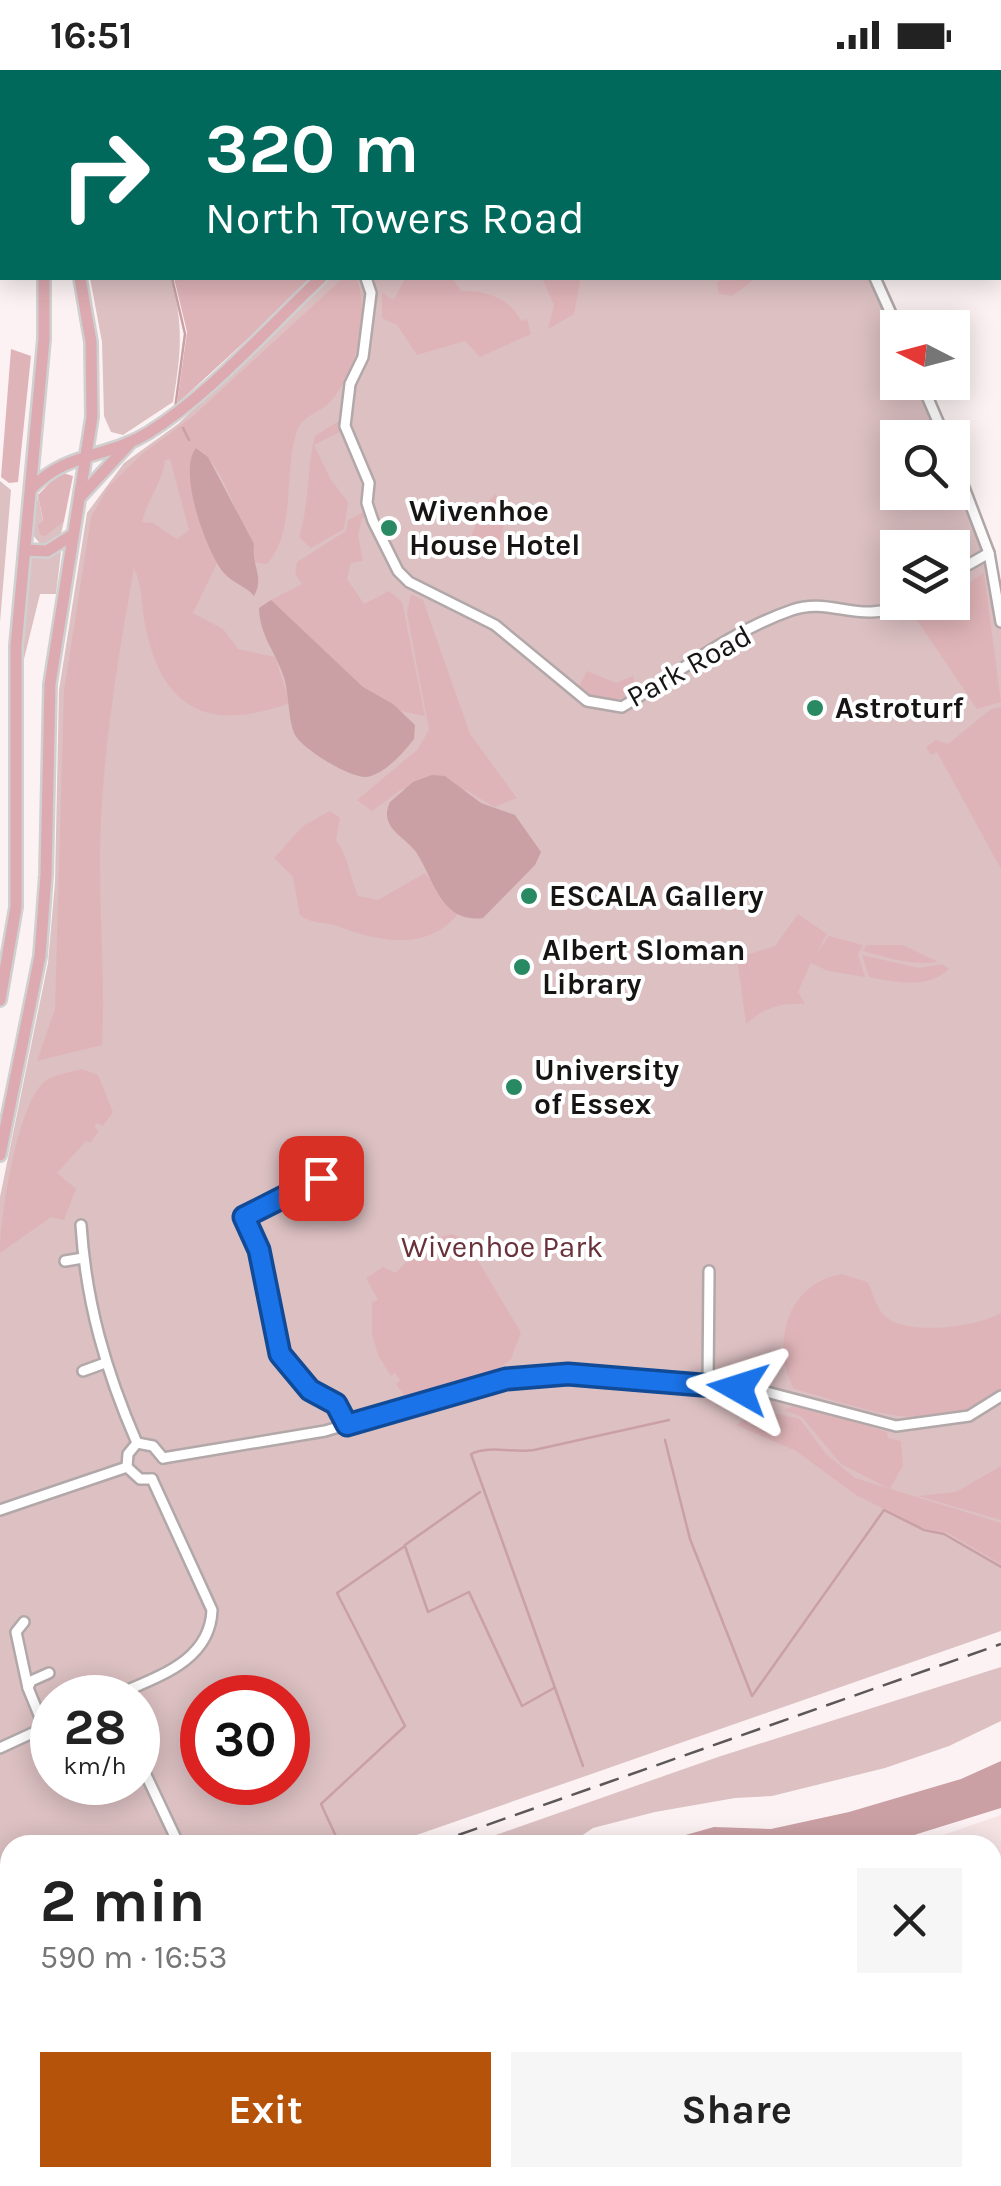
<!DOCTYPE html>
<meta charset="utf-8">
<style>
:root{--surface:#fff;--page:#f6f6f6;--text:#222;--muted:#767676;--accent:#b45309}
body{margin:0;font-family:Karla,sans-serif;background:var(--page);color:var(--text);height:100vh;display:flex;flex-direction:column;font-size:38px;white-space:nowrap}
*{box-sizing:border-box;margin:0}
p{font-size:32px;color:var(--muted)}
.icon{flex:none;width:55px;height:55px;fill:none;stroke:currentColor;stroke-width:2;stroke-linecap:round;stroke-linejoin:round}
.map{position:relative;flex:1;overflow:hidden}
.panel{position:absolute;left:0px;top:1765px;width:1002px;height:352px;display:flex;flex-direction:column;background:var(--surface);border-radius:30px 30px 0 0;box-shadow:0 5px 25px #0003}
.panel>*{flex:none}
.hud{position:absolute;left:0px;top:0px;width:1002px;height:210px;box-shadow:0 5px 25px #0003;background:#00695c;color:#fff;overflow:hidden}
.needle{width:65px;rotate:276deg}
.buttons{position:absolute;left:880px;top:240px;display:grid;gap:20px}
.buttons a{display:grid;place-items:center;width:90px;height:90px;border-radius:0px;background:var(--surface);box-shadow:0 5px 25px #0003;font-size:50px}
.speed{position:absolute;left:30px;top:1605px;display:flex;gap:20px;font-size:50px;font-weight:700;text-align:center}
.speed>*{display:grid;place-content:center;width:130px;height:130px;border-radius:50%;background:var(--surface);box-shadow:0 5px 25px #0003;line-height:1}
.speed small{font-size:25px;font-weight:400}
.speed .limit{border:15px solid #d22;background:#fff;color:#111}
.pin{position:absolute;display:grid;place-items:center;width:85px;height:85px;color:#fff;margin:-42px;border-radius:20px;box-shadow:0 5px 15px #0006}
.me{position:absolute;width:110px;margin:-55px;rotate:276deg;stroke-linejoin:round;filter:drop-shadow(0 0 8px #0008)}
.turn{display:flex;align-items:center;gap:35px;height:210px;padding:0 40px;font-size:45px}
.turn .icon{width:130px;height:130px;stroke-width:2.5}
.turn b{display:block;font-size:70px;line-height:85px}
.round{display:grid;place-items:center;flex:none;width:105px;height:105px;border-radius:0px;background:var(--page)}
.head{display:flex;align-items:center;justify-content:space-between;height:170px;padding:0 40px}
h1{font-size:60px;font-weight:700;line-height:75px}
.button{display:flex;gap:20px;margin-top:auto;padding:20px 40px}
.button a{flex:1;height:115px;border-radius:0px;background:var(--accent);color:#fff;font-size:40px;font-weight:700;line-height:115px;text-align:center}
.button a+a{background:var(--page);color:var(--text)}
.status{display:flex;justify-content:space-between;align-items:center;height:70px;padding:0 50px;background:var(--surface);direction:ltr}
.status svg{height:28px;fill:currentColor}
.map>svg:first-child{display:block}
.built{fill:#f6e4e5}
.green{fill:#dcc0c2;fill-rule:evenodd}
.forest{fill:#dfb4b8;fill-rule:evenodd}
.water{fill:#caa0a4}
.lines{fill:none;stroke-linecap:round;stroke-linejoin:round}
.stream{stroke:#caa0a4;stroke-width:2.5}
.minor-casing{stroke:#b2a8a9;stroke-width:14}
.major-casing{stroke:#d1d0d0;stroke-width:16}
.minor{stroke:#fff;stroke-width:9}
.major{stroke:#dcaab0;stroke-width:11}
.rail{stroke:#5c5758;stroke-width:2.5;stroke-dasharray:20 10;stroke-linecap:butt}
.route-casing{stroke:#114b97;stroke-width:25}
.route{stroke:#1a73e8;stroke-width:18}
.poi-dot{fill:#288962;stroke:#fff;stroke-width:4}
.labels{text-anchor:middle;dominant-baseline:central;stroke-width:8;stroke-linejoin:round;paint-order:stroke}
.poi-label{font-size:30px;font-weight:bold;fill:#171414;stroke:#fff;text-anchor:start}
.street-label{font-size:30px;fill:#171414;stroke:#fff}
.park-label{font-size:30px;fill:#693139;stroke:#fff}
</style>
<div class="status"><b>16:51</b><svg viewBox="0 0 49 12"><path d="M0 12V9h3v3zM5 12V6h3v6zM10 12V3h3v9zM15 12V0h3v12zM26 1h20v11H26zM47 4h2v5h-2z"/></svg></div>
<div class="map">
<svg width="1001" height="2116" viewBox="0 0 1001 2116">
<rect width="100%" height="100%" fill="#fcf2f3"/>
<!-- built -->
<g class="built">
<polygon points="1001,1745 1001,1838 993,1840 992,1775 914,1775"/>
<polygon points="10,1966 10,2108 59,2108 41,2116 0,2116 0,1971"/>
<polygon points="356,2108 838,2108 845,2116 348,2116"/>
</g>
<!-- green -->
<g class="green">
<polygon points="552,0 816,0 549,2"/>
<path d="M90,208H171C184,256 181,284 173,332L123,365L111,362L104,346L102,272Z"/>
<path d="M331,208H875L897,259L898,312L921,313L945,367L898,368V422H952L953,386L973,433L1001,552V1561L388,1775H10V1903L0,1904V1127L48,893L55,812L59,620L87,443L124,393L178,354ZM898,478H952V532H898ZM52,1628H138V1712H52ZM202,1628H288V1712H202Z"/>
<polygon points="0,411 11,420 0,552"/>
<polygon points="38,425 43,452 51,457 64,451 60,468 42,476 32,464"/>
<polygon points="61,482 56,524 40,524 24,589 21,589 30,487"/>
<polygon points="1001,1597 1001,1651 949,1676 885,1698 772,1726 735,1728 655,1742 593,1758 568,1775 467,1775 718,1687"/>
</g>
<!-- forest -->
<g class="forest">
<polygon points="174,208 314,208 177,334 187,262"/>
<path d="M343,208H357C369,246 358,299 331,331C321,343 302,345 297,361C283,401 297,460 267,494L255,492C245,465 222,389 196,378V440L217,493L193,543L223,559L238,579L275,587L290,633C213,661 164,644 146,559C141,538 143,517 134,498C119,583 105,665 101,751C97,826 106,900 102,975L37,991L55,939L64,621L91,447L109,416L142,384L192,347ZM170,389L189,460L177,469L153,453L142,452C147,430 162,414 165,390Z"/>
<path d="M405,208H452L461,221C484,220 511,228 521,251L527,249L531,264L480,287L465,271L417,285L397,255L382,248V223L394,230Z"/>
<polygon points="542,208 578,208 580,212 574,244 548,259 554,235"/>
<polygon points="722,208 756,208 732,226 719,224 717,213"/>
<polygon points="11,279 31,286 18,412 9,413 1,407"/>
<path d="M342,349L344,360L314,375L331,410L348,432L344,459L311,478L299,467C310,432 306,401 315,366Z"/>
<polygon points="60,402 73,406 64,451 45,466 40,465 38,455 43,451 38,425"/>
<polygon points="496,424 506,445 500,472 462,490 483,436"/>
<polygon points="365,441 368,446 362,449 358,465 363,491 351,493 347,509 364,534 389,521 402,532 425,646 400,641 363,617 271,530 302,514 295,504 297,492 346,461 348,450"/>
<polygon points="984,503 1001,632 977,639 915,547 937,533 952,532 953,523"/>
<polygon points="411,524 423,530 470,664 517,728 494,737 466,720 402,719 372,741 357,730 417,680 429,660 407,543"/>
<path d="M587,601L616,613L633,606L638,623C615,631 597,638 577,620Z"/>
<polygon points="1001,637 1001,799 937,682 931,685 926,677 936,670 948,674 991,639"/>
<path d="M330,741L340,748L336,770C348,786 350,807 358,826L378,830L425,803L458,844C426,883 377,871 337,856C323,851 313,855 300,845L293,807L274,788L303,756Z"/>
<path d="M798,844L827,864L816,884L829,866L863,875L858,884L865,907L828,901L811,893L798,922L805,934C780,932 763,939 746,954L737,888L775,876Z"/>
<path d="M866,875H903L938,892C912,896 889,888 863,881Z"/>
<path d="M862,885L919,898L942,894L949,899C927,920 896,912 869,907Z"/>
<path d="M82,999L98,1005L113,1042L103,1056L97,1053L94,1057L99,1061L90,1073L86,1071L57,1103L76,1119L64,1150L51,1147L0,1183C0,1144 18,1033 45,1011C52,1005 71,1002 82,999Z"/>
<polygon points="452,1164 467,1172 521,1263 511,1289 498,1299 405,1327 396,1314 400,1310 395,1303 391,1306 378,1285 372,1264 372,1232 378,1230 366,1208 383,1197 396,1203 405,1193 444,1176 442,1166"/>
<path d="M842,1204L867,1212C874,1223 876,1239 886,1247C908,1266 977,1257 1001,1243V1319C936,1372 866,1338 794,1319C770,1272 788,1213 842,1204Z"/>
<polygon points="796,1334 887,1362 888,1368 901,1371 903,1395 890,1419 841,1394 802,1347 784,1340"/>
<polygon points="759,1340 800,1349 826,1384 855,1408 1001,1453 1001,1494 948,1463 919,1457 856,1425 796,1381 736,1355"/>
<polygon points="1001,1396 1001,1450 918,1426 956,1422"/>
</g>
<!-- water -->
<g class="water">
<path d="M196,378L208,387L254,474C251,496 265,507 254,526C246,516 232,513 223,502C206,480 177,401 196,378Z"/>
<path d="M271,530L363,617L393,634L415,655L414,669C404,682 384,705 366,707C350,708 300,678 294,663C287,645 290,621 282,602C273,578 260,565 259,538Z"/>
<path d="M432,705L445,706L481,733L515,745L541,782L535,795L483,848C441,854 434,809 416,782C404,766 378,757 390,732L413,712Z"/>
<polygon points="1001,1691 1001,1738 882,1775 650,1775 714,1757 771,1759 849,1742 961,1709"/>
<polygon points="271,2108 337,2108 329,2116 271,2116"/>
</g>
<g class="lines">
<!-- stream -->
<g class="stream">
<polyline points="146,0 147,2"/>
<polyline points="172,208 185,264 175,339"/>
<polyline points="183,358 189,370"/>
<polyline points="665,1370 690,1469 752,1626 884,1440 924,1460 944,1464 1001,1497"/>
<polyline points="405,1475 480,1422"/>
<path d="M583,1696L471,1384C489,1375 513,1383 534,1380L669,1350"/>
<polyline points="340,1775 321,1734 405,1656 337,1523 405,1476 428,1542 469,1522 522,1636 554,1618"/>
<polyline points="0,1908 10,1907"/>
</g>
<defs>
<g id="minor">
<polyline points="816,2 816,0"/>
<path d="M366,208L371,223L363,287L350,314L345,356L369,413L367,433L373,451L398,501L409,512L495,555L587,631L622,637C677,604 731,561 792,540C832,526 862,557 905,532"/>
<polyline points="875,208 898,259"/>
<polyline points="921,312 945,368"/>
<polyline points="952,386 989,483 1001,552"/>
<polyline points="952,504 989,483"/>
<polyline points="321,1108 244,1147 259,1180 280,1285 310,1320 337,1335 347,1355"/>
<path d="M81,1155C86,1233 106,1302 137,1373"/>
<polyline points="65,1191 83,1188"/>
<polyline points="83,1301 105,1293"/>
<polyline points="708,1314 709,1201"/>
<polyline points="137,1373 128,1384 127,1397 140,1409 152,1409"/>
<polyline points="137,1373 153,1376 163,1388"/>
<polyline points="163,1388 325,1361 487,1313 530,1307 641,1308 755,1319 896,1356 969,1346 1001,1326"/>
<polyline points="0,1440 127,1397"/>
<polyline points="24,1552 16,1562 28,1618"/>
<path d="M110,1628C152,1608 210,1594 212,1540L152,1409"/>
<polyline points="44,1657 28,1618 31,1611 49,1603"/>
<polyline points="0,1678 52,1654"/>
<polyline points="138,1688 179,1775"/>
<polyline points="455,2108 464,2116"/>
<polyline points="759,2108 765,2116"/>
<polyline points="66,2116 85,2108"/>
<polyline points="100,2116 111,2110 114,2116"/>
<polyline points="341,2116 349,2108"/>
<polyline points="433,2116 443,2108"/>
</g>
<g id="major">
<polyline points="55,0 55,2"/>
<polyline points="40,2 40,0"/>
<polyline points="539,2 542,0"/>
<path d="M31,419C66,382 107,388 148,363C212,323 266,259 321,208"/>
<polyline points="81,426 129,374"/>
<polyline points="25,480 47,481 71,466"/>
<polyline points="0,930 16,837 16,576 44,269 44,208"/>
<polyline points="0,1085 40,886 46,805 50,614 92,347 91,272 80,208"/>
</g>
</defs>
<!-- minor casing -->
<use href="#minor" class="minor-casing"/>
<!-- major casing -->
<use href="#major" class="major-casing"/>
<!-- minor -->
<use href="#minor" class="minor"/>
<!-- major -->
<use href="#major" class="major"/>
<!-- rail -->
<g class="rail">
<polyline points="430,1775 1001,1574"/>
<polyline points="0,1965 10,1961"/>
</g>
</g>
<g class="lines">
<defs>
<polyline id="route" points="321,1108 244,1147 259,1180 280,1284 310,1320 336,1334 347,1355 506,1309 568,1304 738,1318"/>
</defs>
<!-- route casing -->
<use href="#route" class="route-casing"/>
<!-- route -->
<use href="#route" class="route"/>
</g>
<!-- markers -->
<g class="poi-dot">
<circle cx="389" cy="458" r="10"/>
<circle cx="815" cy="638" r="10"/>
<circle cx="529" cy="826" r="10"/>
<circle cx="522" cy="897" r="10"/>
<circle cx="514" cy="1017" r="10"/>
</g>
<g class="labels">
<!-- poi labels -->
<g class="poi-label">
<text x="409" y="441">Wivenhoe<tspan x="409" dy="34">House Hotel</tspan></text>
<text x="835" y="638">Astroturf</text>
<text x="549" y="826">ESCALA Gallery</text>
<text x="542" y="880">Albert Sloman<tspan x="542" dy="34">Library</tspan></text>
<text x="534" y="1000">University<tspan x="534" dy="34">of Essex</tspan></text>
</g>
<!-- street labels -->
<g class="street-label">
<text transform="translate(689 596) rotate(-29)">Park Road</text>
</g>
<!-- park labels -->
<g class="park-label">
<text x="502" y="1177">Wivenhoe Park</text>
</g>
</g>
</svg>
<div class="buttons">
<a><svg class="needle" viewBox="-14 -14 28 28"><path d="M0-13l5 13h-10z" fill="#e53935"/><path d="M0 13l5-13h-10z" fill="#767676"/></svg></a>
<a><svg class="icon" aria-label="search" viewBox="0 0 24 24"><circle cx="10" cy="10" r="6"/><path d="M15 15l6 6"/></svg></a>
<a><svg class="icon" aria-label="layers" viewBox="0 0 24 24"><path d="M12 4l9 5-9 5-9-5zM3 14l9 5 9-5"/></svg></a>
</div>
<div class="speed"><div>28<small>km/h</small></div><div class="limit">30</div></div>
<div class="pin" style="left:321px;top:1108px;background:#d93025"><svg class="icon" aria-label="arrive" viewBox="0 0 24 24"><path d="M6 21V4h12l-3 4 3 4H6"/></svg></div>
<svg class="me" style="left:738px;top:1318px" viewBox="-20 -20 40 40"><path d="M0-17L14 15 0 8-14 15z" fill="#1a73e8" stroke="#fff" stroke-width="4"/></svg>
<div class="hud">
<div class="turn"><svg class="icon" aria-label="right" viewBox="0 0 24 24"><path d="M7 20v-9h11M14 6l5 5-5 5"/></svg><div><b>320 m</b>North Towers Road</div></div>
</div>
<section class="panel">
<div class="head"><div><h1>2 min</h1><p>590 m · 16:53</p></div><a class="round"><svg class="icon" aria-label="close" viewBox="0 0 24 24"><path d="M6 6l12 12M18 6L6 18"/></svg></a></div>
<div class="button"><a>Exit</a><a>Share</a></div>
</section>
</div>
